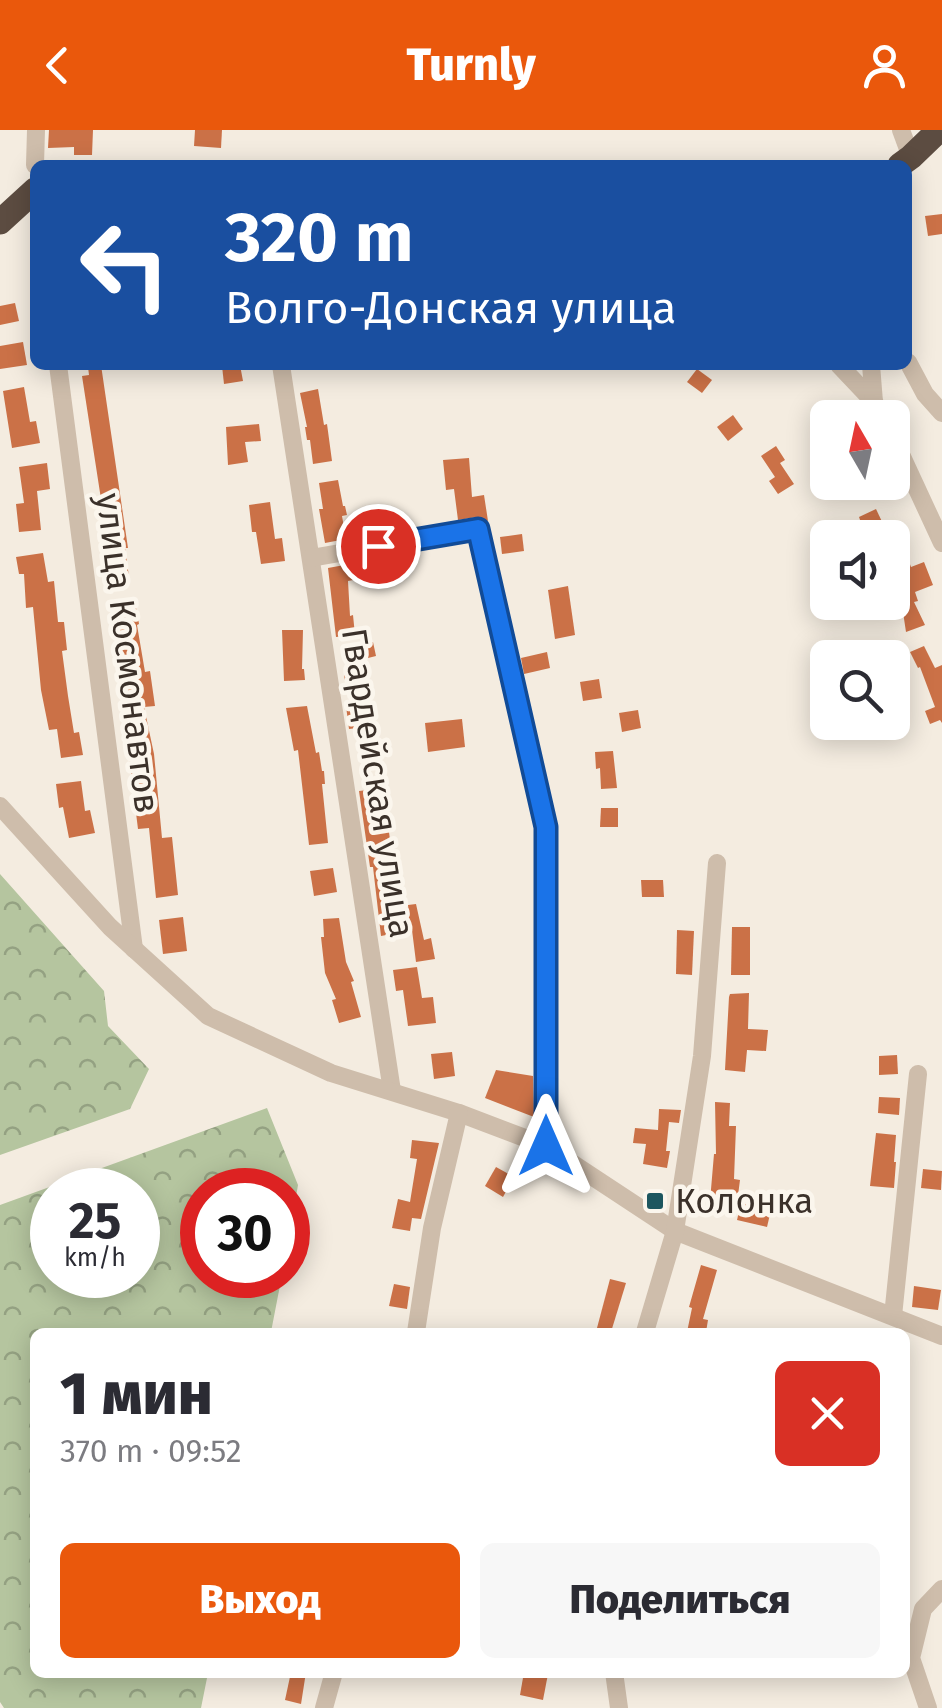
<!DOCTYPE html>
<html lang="ru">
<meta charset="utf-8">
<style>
:root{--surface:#fff;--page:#f7f7f7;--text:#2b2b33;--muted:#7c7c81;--accent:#ea580c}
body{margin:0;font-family:"Fira Sans",sans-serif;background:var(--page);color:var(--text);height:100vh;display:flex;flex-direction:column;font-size:38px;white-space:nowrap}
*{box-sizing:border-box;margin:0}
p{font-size:32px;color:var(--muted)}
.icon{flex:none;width:55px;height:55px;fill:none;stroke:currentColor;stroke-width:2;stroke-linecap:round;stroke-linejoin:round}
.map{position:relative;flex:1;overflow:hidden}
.details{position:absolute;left:30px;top:1198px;width:880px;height:350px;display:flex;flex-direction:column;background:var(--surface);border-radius:15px;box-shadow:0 5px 25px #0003}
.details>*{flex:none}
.banner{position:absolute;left:30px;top:30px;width:882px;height:210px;border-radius:15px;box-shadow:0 5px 25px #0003;background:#1a4fa0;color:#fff;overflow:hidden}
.needle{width:65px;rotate:351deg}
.tools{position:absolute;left:810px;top:270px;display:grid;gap:20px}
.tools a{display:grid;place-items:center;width:100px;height:100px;border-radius:15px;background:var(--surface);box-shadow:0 5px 25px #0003;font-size:50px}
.speed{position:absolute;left:30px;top:1038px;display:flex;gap:20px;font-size:50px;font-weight:700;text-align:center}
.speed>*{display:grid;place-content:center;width:130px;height:130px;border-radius:50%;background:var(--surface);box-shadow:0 5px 25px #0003;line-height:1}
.speed small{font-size:25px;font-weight:400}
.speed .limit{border:15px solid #d22;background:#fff;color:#111}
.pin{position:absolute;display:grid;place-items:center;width:85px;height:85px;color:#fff;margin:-42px;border:5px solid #fff;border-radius:50%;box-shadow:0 2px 10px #0007}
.me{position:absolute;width:110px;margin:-55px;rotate:0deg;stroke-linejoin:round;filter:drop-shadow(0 0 8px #0008)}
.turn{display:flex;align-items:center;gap:35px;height:210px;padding:0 30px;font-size:45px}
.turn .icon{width:130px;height:130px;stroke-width:2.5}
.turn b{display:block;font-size:70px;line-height:85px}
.round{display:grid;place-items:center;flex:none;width:105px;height:105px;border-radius:15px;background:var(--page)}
.overview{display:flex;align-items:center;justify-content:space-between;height:170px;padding:0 30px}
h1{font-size:60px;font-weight:800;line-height:75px}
.action{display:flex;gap:20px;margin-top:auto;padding:20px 30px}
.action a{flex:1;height:115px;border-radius:15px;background:var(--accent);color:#fff;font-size:40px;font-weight:800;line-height:115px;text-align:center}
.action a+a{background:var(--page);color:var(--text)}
header{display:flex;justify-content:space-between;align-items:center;height:130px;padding:0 30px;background:var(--accent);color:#fff;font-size:45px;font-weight:800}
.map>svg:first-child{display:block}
.forest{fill:url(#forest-crowns);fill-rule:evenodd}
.building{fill:#cb7147}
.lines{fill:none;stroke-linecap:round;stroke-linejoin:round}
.minor{stroke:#cebdab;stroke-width:18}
.highway{stroke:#5c4c41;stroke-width:25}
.route-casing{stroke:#114b97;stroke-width:25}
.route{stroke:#1a73e8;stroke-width:18}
.poi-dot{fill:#1d565f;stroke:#fbf6ed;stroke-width:4}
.labels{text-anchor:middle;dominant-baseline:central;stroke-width:9;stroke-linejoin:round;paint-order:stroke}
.street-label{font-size:35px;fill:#3b312a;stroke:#fbf6ed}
.poi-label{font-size:35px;fill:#3b312a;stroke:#fbf6ed;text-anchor:start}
</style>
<header><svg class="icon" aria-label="back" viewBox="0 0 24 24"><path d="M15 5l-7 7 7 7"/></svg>Turnly<svg class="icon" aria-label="person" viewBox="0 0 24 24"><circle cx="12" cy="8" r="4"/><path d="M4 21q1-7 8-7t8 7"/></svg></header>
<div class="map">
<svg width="942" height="1578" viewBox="0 0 942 1578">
<defs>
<pattern id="forest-crowns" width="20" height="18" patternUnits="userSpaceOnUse" patternTransform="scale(2.5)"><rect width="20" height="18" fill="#b5c59f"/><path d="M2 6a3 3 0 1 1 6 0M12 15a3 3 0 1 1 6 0" fill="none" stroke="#94a182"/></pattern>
</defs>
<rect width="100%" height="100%" fill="#f4ece0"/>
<!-- forest -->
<g class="forest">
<polygon points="0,744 104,861 108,896 149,939 130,979 0,1025"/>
<path d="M267,978L298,1055L288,1114V1060H202V1145H282L271,1202H35V1542L208,1543L201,1578H4L0,1572V1075ZM52,1060H138V1145H52Z"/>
</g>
<!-- building -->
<g class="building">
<polygon points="49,0 93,0 92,25 74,25 74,17 48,18"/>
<polygon points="195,0 222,0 221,18 194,16"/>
<polygon points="942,84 942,104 928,106 925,86"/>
<polygon points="15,173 19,191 0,195 0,176"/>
<polygon points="23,212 27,235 0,239 0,216"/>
<polygon points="101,235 128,418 125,418 129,447 113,449 110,421 107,421 103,396 105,395 82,246 89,245 88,237"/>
<polygon points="240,235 243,251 224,254 222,236"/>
<polygon points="697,239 712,250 702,263 687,252"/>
<polygon points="24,257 30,292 36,291 40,313 12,318 3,261"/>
<polygon points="318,259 324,295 327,294 332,331 313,334 310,310 307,310 305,297 307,297 300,263"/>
<polygon points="733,285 743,299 728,311 717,297"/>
<polygon points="259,294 261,311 245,312 248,332 228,335 226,297"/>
<polygon points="776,316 785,330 780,333 794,354 778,364 769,351 775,347 761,326"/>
<polygon points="469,328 472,367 484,365 488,391 477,387 458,390 454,359 446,360 443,330"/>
<polygon points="47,333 50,359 37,361 41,400 19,402 16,374 24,373 19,337"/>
<polygon points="338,350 343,376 345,376 347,385 342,386 346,409 325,413 319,379 323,379 319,353"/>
<polygon points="270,372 275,409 282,408 285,431 261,434 256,402 252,402 249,375"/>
<polygon points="876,379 885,398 866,407 859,387"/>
<polygon points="522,404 524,421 502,424 500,407"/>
<polygon points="905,421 911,437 924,432 933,455 915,462 918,471 914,472 925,495 906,502 903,482 892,455 892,425"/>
<polygon points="43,423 48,452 54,451 58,492 64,492 67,520 62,521 68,566 74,603 79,602 83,625 61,628 57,599 49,600 41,560 33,477 26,478 24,444 19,444 16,427"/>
<polygon points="350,434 353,450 348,451 350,486 353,485 355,505 336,507 328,438"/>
<polygon points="568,456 575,505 555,509 548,460"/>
<polygon points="136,477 139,494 137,495 145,542 150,541 155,576 144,577 154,624 162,708 172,707 178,765 156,768 149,698 138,699 129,627 132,627 124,591 132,589 124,532 119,533 115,508 121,507 117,480"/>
<polygon points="282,500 303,500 302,539 304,539 305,550 284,551"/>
<polygon points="373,512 376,526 364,529 373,596 349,599 346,576 350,575 344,545 354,544 349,516"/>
<polygon points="924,516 935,538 942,535 942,593 940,590 930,594 925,581 935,577 920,537 918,538 910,522"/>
<polygon points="547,522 550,538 524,544 521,528"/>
<polygon points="599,549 602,568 583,571 580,552"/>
<polygon points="307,576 316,623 319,622 322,641 324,641 325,654 322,654 328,713 309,715 298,620 294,621 286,578"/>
<polygon points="638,580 641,598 622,602 619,583"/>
<polygon points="462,589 465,617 428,622 425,593"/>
<polygon points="613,621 617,658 601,659 600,638 596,639 595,622"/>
<polygon points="81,651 85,681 90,680 95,703 69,708 63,677 59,678 56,654"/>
<polygon points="383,658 391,717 387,718 389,743 399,742 401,763 396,764 401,787 409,785 408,775 416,774 424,810 431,808 435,829 416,832 412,800 381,806 373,737 370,737 359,661"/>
<polygon points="601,678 618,678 618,697 600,697"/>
<polygon points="333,738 337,762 314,766 310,741"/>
<polygon points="641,750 663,750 664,767 642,767"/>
<polygon points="183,787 187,821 163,824 159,790"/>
<polygon points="339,788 346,832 354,851 351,852 361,887 339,893 332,870 336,869 325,843 321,807 324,807 323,789"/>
<polygon points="732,797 750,797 750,845 731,845"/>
<polygon points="677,800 694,801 692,845 676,844"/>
<polygon points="417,837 422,868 433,867 436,893 408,896 403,860 396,861 393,840"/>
<polygon points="749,863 748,899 768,900 766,921 747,920 745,942 725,940 729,867 730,864"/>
<polygon points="452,922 455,946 434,949 431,924"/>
<polygon points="897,925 898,944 879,945 879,926"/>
<polygon points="496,940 533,946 534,987 485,968"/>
<polygon points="879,967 900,968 899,985 878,983"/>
<polygon points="715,972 730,973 729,996 736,996 734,1049 740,1050 737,1073 710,1071 714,1024 716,1024"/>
<polygon points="659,979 681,980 679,993 669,992 666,1021 670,1021 667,1038 643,1034 646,1014 633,1013 635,998 658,1000"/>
<polygon points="876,1003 896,1005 894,1032 896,1032 894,1058 870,1056"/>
<polygon points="412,1010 439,1013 421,1089 412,1088 410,1101 392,1098 398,1069 410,1072 417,1029 410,1028"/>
<polygon points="496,1037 514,1047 503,1067 485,1056"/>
<polygon points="923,1039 942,1041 941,1060 921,1058"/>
<polygon points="741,1073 771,1080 767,1097 737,1090"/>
<polygon points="701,1135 717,1140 703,1189 708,1190 706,1202 687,1202 692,1178 689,1177"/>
<polygon points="610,1149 626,1153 611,1202 597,1198"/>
<polygon points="394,1154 410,1157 407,1179 389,1176"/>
<polygon points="914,1156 941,1160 938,1180 912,1177"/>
<polygon points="291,1542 306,1542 301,1574 285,1570"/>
<polygon points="524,1542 548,1544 543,1570 520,1565"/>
</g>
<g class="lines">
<!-- minor -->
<g class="minor">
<polyline points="901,0 911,27"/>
<polyline points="35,35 36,0"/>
<polyline points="908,232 925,264 942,283"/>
<polyline points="58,235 134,819"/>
<polyline points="281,235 392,961"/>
<polyline points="839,235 874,272 883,288"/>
<polyline points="871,235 874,272"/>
<polyline points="892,305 942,413"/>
<polyline points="311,428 478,399 546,697 546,1016"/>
<polyline points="0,676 110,797 208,886 331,943 459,983 546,1016 675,1101 942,1206"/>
<polyline points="893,1186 918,944"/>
<polyline points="416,1202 432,1098 459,983"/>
<polyline points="645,1202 675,1101 702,926 717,733"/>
<polyline points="614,1542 619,1578"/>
<polyline points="324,1578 334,1542"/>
<polyline points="928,1578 911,1528 923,1479 942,1459"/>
</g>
<!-- highway -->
<g class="highway">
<polyline points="900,35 911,27 939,0"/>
<polyline points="0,92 35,60"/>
</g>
</g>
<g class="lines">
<defs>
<polyline id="route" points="378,416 478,399 546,697 546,1016"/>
</defs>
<!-- route casing -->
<use href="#route" class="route-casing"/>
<!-- route -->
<use href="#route" class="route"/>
</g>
<!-- markers -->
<rect class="poi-dot" x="645" y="1061" width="20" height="20" rx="5"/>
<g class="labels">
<!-- street labels -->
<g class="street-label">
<text transform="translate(128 523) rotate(83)">улица Космонавтов</text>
<text transform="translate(378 653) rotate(81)">Гвардейская улица</text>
</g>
<!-- poi labels -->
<g class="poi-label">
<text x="675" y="1071">Колонка</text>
</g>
</g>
</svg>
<div class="tools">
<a><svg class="needle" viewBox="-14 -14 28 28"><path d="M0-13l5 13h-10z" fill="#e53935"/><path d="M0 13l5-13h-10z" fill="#7c7c81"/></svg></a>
<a><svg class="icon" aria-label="sound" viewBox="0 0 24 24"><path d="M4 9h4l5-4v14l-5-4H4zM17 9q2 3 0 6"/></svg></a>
<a><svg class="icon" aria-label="search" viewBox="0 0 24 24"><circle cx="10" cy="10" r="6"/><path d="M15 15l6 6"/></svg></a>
</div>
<div class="speed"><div>25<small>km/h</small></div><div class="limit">30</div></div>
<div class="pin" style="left:378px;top:416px;background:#d93025"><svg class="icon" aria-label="arrive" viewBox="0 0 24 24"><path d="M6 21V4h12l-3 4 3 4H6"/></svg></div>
<svg class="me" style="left:546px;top:1016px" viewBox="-20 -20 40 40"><path d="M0-17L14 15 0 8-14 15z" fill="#1a73e8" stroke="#fff" stroke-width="4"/></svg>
<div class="banner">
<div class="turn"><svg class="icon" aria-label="left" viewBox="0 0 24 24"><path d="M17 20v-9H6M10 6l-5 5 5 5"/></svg><div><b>320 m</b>Волго-Донская улица</div></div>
</div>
<section class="details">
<div class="overview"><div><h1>1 мин</h1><p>370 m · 09:52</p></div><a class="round" style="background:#d93025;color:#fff"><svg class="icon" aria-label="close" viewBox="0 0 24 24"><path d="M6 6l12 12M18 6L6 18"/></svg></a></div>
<div class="action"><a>Выход</a><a>Поделиться</a></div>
</section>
</div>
